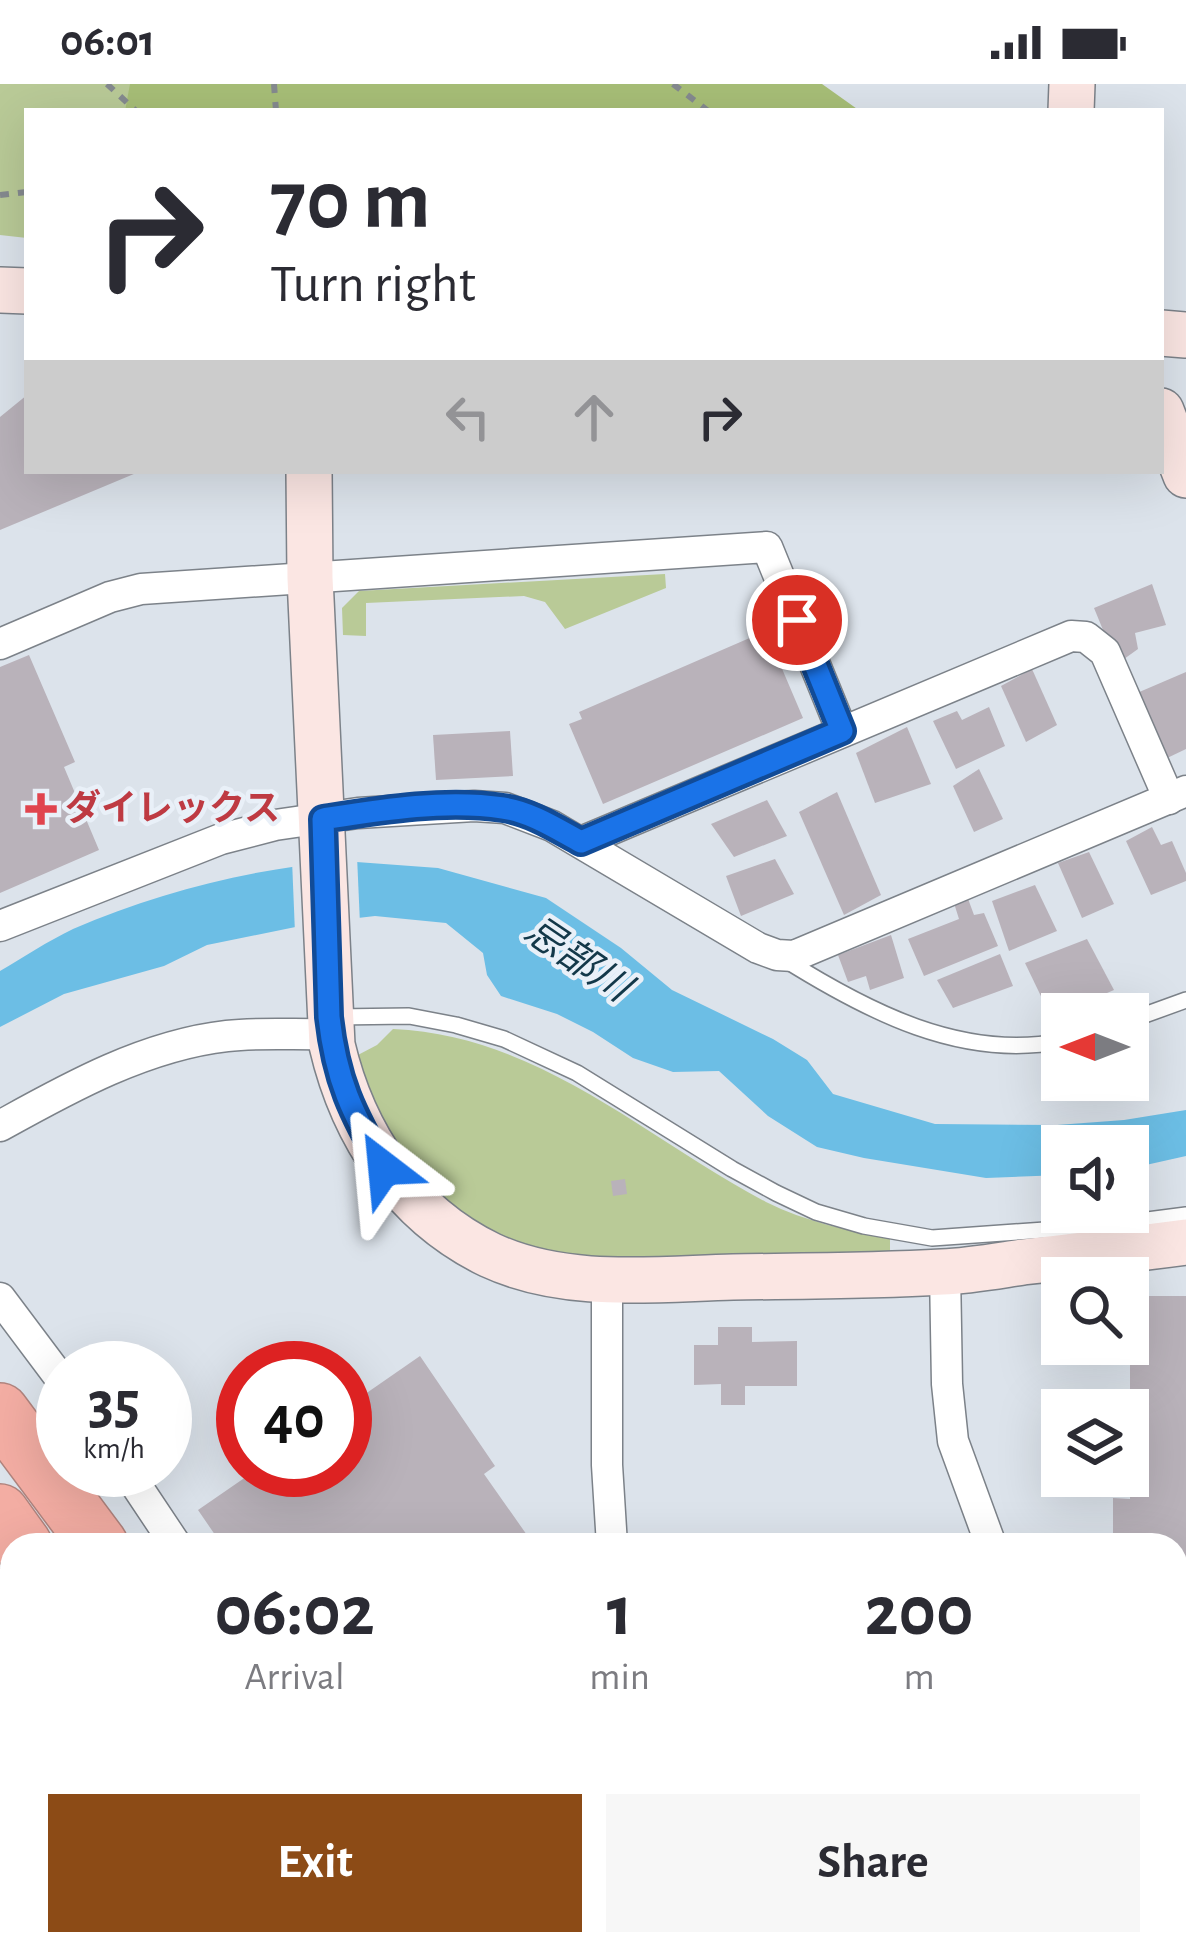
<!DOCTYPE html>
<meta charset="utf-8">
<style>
:root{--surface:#fff;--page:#f7f7f7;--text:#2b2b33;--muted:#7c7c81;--accent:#8c4b16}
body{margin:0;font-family:"Alegreya Sans","Noto Sans JP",sans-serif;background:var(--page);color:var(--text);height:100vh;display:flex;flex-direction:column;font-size:45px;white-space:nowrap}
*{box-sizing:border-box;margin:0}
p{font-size:39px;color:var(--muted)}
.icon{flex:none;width:66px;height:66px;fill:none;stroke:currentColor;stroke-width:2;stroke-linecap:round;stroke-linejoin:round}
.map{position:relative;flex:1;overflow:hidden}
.drawer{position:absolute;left:0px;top:1449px;width:1188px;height:423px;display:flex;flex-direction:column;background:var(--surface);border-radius:36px 36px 0 0;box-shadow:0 12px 48px #0002}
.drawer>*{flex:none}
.top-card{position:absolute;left:24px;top:24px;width:1140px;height:366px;border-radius:0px;box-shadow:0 12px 48px #0002;background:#fff;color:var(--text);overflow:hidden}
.needle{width:78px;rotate:270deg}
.fabs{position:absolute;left:1041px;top:909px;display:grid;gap:24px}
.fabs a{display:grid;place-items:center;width:108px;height:108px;border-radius:0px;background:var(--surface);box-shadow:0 12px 48px #0002;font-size:60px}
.speed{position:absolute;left:36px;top:1257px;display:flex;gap:24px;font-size:60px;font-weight:700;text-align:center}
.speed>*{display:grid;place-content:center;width:156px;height:156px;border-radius:50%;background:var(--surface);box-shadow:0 12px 48px #0002;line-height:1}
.speed small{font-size:30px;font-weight:400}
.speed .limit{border:18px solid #d22;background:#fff;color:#111}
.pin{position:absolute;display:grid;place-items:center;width:102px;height:102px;color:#fff;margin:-51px;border:6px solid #fff;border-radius:50%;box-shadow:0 3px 12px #0007}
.me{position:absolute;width:132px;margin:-66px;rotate:331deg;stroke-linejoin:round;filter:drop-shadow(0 0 9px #0008)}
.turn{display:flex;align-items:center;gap:42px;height:252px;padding:0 48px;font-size:54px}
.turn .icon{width:156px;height:156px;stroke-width:2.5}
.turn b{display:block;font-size:84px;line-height:102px}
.lanes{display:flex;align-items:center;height:114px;padding:0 48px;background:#0003;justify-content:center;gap:60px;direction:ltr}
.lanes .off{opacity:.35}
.eta{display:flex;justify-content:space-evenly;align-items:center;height:204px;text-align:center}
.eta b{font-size:72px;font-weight:700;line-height:84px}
.action{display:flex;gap:24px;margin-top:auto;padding:24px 48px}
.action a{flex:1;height:138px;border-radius:0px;background:var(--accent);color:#fff;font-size:48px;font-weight:700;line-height:138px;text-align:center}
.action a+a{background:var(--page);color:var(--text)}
.status{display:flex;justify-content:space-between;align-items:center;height:84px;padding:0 60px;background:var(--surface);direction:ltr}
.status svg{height:33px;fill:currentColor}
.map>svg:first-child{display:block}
.green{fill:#b9ca97}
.forest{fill:#a7be77}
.water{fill:#6cbee5}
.pier{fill:#dce3eb}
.building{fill:#b9b2ba}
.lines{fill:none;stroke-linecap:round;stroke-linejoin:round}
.lane-casing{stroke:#7c8289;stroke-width:18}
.street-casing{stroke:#7c8289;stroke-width:33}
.secondary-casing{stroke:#7c8289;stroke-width:48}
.primary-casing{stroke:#b0847e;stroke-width:54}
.highway-casing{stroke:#b0847e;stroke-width:60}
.path{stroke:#858a8f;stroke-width:6;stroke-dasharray:9 9;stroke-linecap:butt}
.lane{stroke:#fff;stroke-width:15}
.street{stroke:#fff;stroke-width:30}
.secondary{stroke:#fbe6e3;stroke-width:45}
.primary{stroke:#f8cec8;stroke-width:51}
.highway{stroke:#f3ada3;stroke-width:57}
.route-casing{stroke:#114b97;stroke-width:30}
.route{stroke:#1a73e8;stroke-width:21}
.health-dot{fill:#e0444e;stroke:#e9f0f8;stroke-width:4.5}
.labels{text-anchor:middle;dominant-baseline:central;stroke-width:9;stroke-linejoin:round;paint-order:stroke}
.health-label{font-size:36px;font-weight:bold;fill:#be3a42;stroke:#e9f0f8;text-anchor:start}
.water-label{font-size:39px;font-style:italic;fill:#133849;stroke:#e9f0f8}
</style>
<div class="status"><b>06:01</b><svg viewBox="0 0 49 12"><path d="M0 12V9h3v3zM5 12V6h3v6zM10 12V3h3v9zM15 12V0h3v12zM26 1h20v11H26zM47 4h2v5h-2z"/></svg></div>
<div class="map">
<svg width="1186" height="1870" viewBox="0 0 1186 1870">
<rect width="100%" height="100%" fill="#dce3eb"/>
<!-- green -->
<g class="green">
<polygon points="0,0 757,0 764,27 27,27 27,154 0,151"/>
<polygon points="665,490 666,504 565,545 545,518 524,512 366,519 366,552 343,551 342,524 359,507"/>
<path d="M393,945C538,951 644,1053 766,1118C806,1138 847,1146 890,1155V1167L600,1176L561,1173L505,1156L439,1117L380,1041L356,972L377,961Z"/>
</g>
<!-- forest -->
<polygon class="forest" points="130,0 822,0 860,27 125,27"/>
<!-- water -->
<path class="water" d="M343,777L438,784L546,814L621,864L672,906L773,955L807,976L833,1010L935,1040L1057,1041L1124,1036L1186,1026V1072L1128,1085V1062H1062V1091L986,1094L864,1074L817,1063L768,1032L719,987L673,988L633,974L593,948L557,930L501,912L487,891L483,869L446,839L375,832L315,839L207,861L164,882L64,910L0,943V887C24,873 48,857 73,845C159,808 250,785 343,777Z"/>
<!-- pier -->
<polygon class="pier" points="343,771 357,772 360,840 295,849 292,776"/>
<!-- building -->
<g class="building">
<polygon points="27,311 27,387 141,387 0,446 0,333"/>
<polygon points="1152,500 1166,541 1135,549 1138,565 1117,580 1094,524"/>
<polygon points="766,547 803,634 603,720 569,640 582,635 579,628"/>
<polygon points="29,571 75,678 64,683 99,766 0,809 0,583"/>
<polygon points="1032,585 1057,641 1026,658 1001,602"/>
<polygon points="1186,588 1186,665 1163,676 1137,609"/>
<polygon points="989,623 1005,662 956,685 933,637 957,627 962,636"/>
<polygon points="907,643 931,700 875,719 856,669"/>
<polygon points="510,647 513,692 436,696 433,651"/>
<polygon points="979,685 1003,735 974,748 953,702"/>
<polygon points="837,708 881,811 844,831 799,728"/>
<polygon points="767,716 787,752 734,773 711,740"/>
<polygon points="1152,743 1161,761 1172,757 1186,789 1186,797 1151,811 1126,757"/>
<polygon points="1089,768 1114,820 1082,834 1058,779"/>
<polygon points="775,775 794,810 741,832 726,792"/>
<polygon points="1035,801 1057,847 1009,867 992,817"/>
<polygon points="967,812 974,831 984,829 998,862 924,892 908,855 959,835 953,816"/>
<polygon points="891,851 904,894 870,906 866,892 848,898 838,871"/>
<polygon points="1087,855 1114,906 1051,933 1025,879"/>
<polygon points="1000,870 1013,902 953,924 937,896"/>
<polygon points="625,1095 627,1110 613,1112 611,1097"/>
<polygon points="1130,1212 1186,1212 1186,1624 1176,1624 1176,1461 1113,1461 1113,1414 1130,1415"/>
<polygon points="718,1243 752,1243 752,1258 797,1257 797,1302 745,1302 745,1321 721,1321 721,1300 694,1301 694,1261 718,1261"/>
<polygon points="420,1272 495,1382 484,1390 534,1461 222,1461 198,1426 256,1386 345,1386 345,1324"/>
</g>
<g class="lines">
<defs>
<g id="lane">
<path d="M784,875C867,927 962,977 1062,957"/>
<polyline points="335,933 409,932 456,941 504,955 577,989 732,1085 776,1109 816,1128 864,1142 932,1154 1101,1142 1186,1131"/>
<polyline points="1128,937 1186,916"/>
</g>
<g id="street">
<polyline points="0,560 110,513 141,505 767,463 842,647"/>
<polyline points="581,758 1071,552 1086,553 1105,568 1169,715"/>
<polyline points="0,842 221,755 275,741 358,729 474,722 505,724 552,742 758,864 777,871 794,872 1186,707"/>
<path d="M0,1042C70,1003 146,961 227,952C261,948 297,951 331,950"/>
<polyline points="945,1188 947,1300 953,1357 991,1461"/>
<polyline points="607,1196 607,1381 612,1461"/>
<polyline points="0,1214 63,1298"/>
<polyline points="126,1386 176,1461"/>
<polyline points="0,1723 12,1740"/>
<polyline points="104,1860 112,1870"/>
</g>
<g id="secondary">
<polyline points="1071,27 1072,0"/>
<polyline points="0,206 27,207"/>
<polyline points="1161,249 1186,251"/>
<polyline points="1161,327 1186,391"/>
<path d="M309,387L310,494L332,961C353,1051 405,1130 490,1171C565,1206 653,1195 733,1193C802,1192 873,1192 942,1188C969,1187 996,1182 1023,1178C1078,1172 1132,1165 1186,1158"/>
<polyline points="395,1860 403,1870"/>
</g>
<g id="primary">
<polyline points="1176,1847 1186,1844"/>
<polyline points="1097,1870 1131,1860"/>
</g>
<g id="highway">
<polyline points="0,1328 99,1461"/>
<polyline points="0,1429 23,1461"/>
<polyline points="0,1514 12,1531"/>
<polyline points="0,1644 12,1662"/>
<polyline points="139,1860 146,1870"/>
<polyline points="242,1860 249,1870"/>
<polyline points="306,1860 313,1870"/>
</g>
</defs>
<!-- lane casing -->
<use href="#lane" class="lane-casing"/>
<!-- street casing -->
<use href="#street" class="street-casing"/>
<!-- secondary casing -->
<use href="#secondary" class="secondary-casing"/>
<!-- primary casing -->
<use href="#primary" class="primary-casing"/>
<!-- highway casing -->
<use href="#highway" class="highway-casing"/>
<!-- path -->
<g class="path">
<polyline points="107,0 136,27"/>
<polyline points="274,0 276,27"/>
<polyline points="673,0 708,27"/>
<polyline points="0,111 27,108"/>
</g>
<!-- lane -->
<use href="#lane" class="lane"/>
<!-- street -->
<use href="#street" class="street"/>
<!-- secondary -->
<use href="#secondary" class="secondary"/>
<!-- primary -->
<use href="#primary" class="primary"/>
<!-- highway -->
<use href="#highway" class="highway"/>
</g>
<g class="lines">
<defs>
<path id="route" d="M384,1084C352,1029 336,996 329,933L323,735C380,726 445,715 503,724C531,728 557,745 581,758L842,647L797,536"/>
</defs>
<!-- route casing -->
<use href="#route" class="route-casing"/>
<!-- route -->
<use href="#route" class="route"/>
</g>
<!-- markers -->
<path class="health-dot" d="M35 707h12v12h12v12h-12v12h-12v-12h-12v-12h12z"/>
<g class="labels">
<!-- health labels -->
<g class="health-label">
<text x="65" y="725">ダイレックス</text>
</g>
<!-- water labels -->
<g class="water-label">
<text transform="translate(577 876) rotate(34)">忌部川</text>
</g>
</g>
</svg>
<div class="fabs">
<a><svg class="needle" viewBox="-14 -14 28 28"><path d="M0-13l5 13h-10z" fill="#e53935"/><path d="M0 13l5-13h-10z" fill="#7c7c81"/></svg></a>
<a><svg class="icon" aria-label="sound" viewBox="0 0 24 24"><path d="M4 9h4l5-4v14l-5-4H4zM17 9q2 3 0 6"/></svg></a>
<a><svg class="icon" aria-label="search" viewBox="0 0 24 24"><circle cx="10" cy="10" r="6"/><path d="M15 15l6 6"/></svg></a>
<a><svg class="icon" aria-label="layers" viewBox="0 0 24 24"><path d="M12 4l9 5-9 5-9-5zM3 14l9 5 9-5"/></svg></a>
</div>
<div class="speed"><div>35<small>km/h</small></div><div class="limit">40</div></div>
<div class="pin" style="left:797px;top:536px;background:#d93025"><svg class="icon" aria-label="arrive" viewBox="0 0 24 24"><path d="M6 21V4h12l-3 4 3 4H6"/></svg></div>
<svg class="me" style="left:384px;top:1084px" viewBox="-20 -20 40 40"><path d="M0-17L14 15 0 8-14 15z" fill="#1a73e8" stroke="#fff" stroke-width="4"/></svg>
<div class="top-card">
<div class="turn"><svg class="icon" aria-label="right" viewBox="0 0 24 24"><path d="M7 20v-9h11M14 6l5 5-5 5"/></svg><div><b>70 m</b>Turn right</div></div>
<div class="lanes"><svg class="icon off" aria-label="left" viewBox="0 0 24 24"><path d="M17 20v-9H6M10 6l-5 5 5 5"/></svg><svg class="icon off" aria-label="ahead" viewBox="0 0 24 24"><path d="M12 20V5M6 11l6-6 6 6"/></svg><svg class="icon" aria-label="right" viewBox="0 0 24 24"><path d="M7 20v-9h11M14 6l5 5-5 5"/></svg></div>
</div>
<section class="drawer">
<div class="eta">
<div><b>06:02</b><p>Arrival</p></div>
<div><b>1</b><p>min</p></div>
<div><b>200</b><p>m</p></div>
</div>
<div class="action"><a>Exit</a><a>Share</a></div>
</section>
</div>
